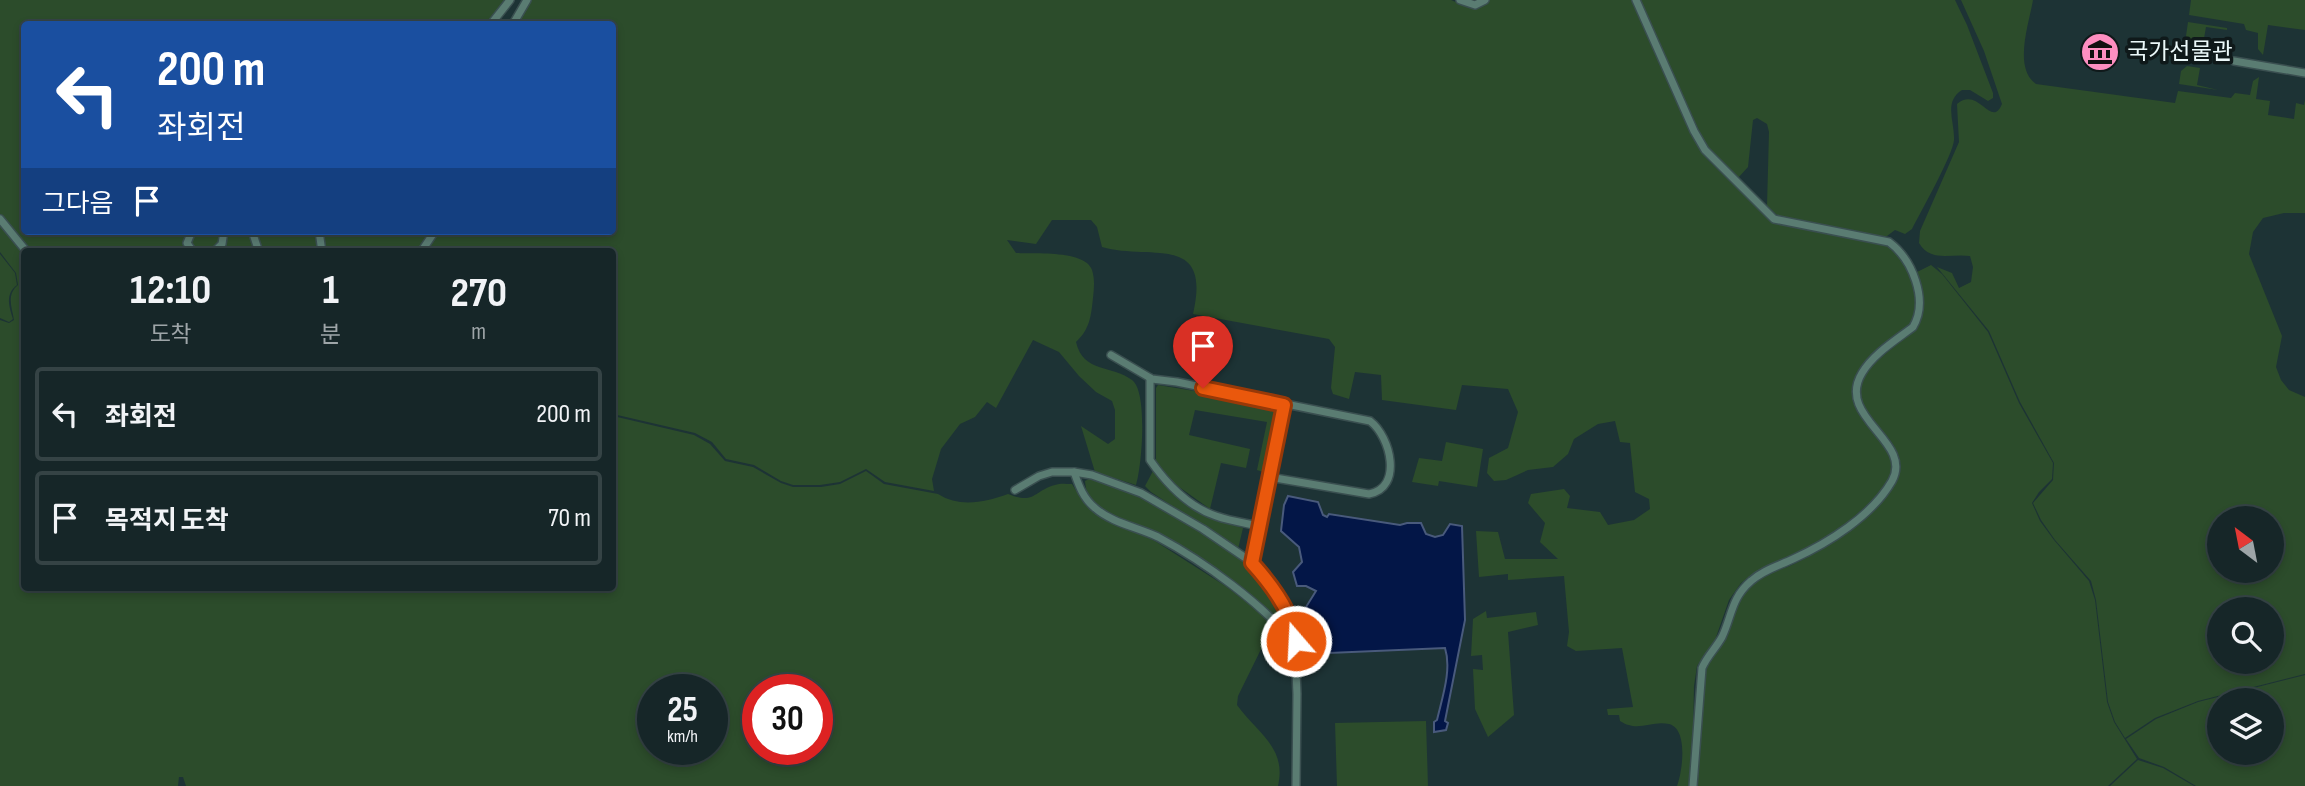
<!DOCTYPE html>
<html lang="ko">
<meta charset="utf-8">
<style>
:root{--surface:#162628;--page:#233234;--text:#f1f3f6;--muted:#9ea5a8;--line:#354345}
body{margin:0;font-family:"Sofia Sans Condensed","Noto Sans KR",sans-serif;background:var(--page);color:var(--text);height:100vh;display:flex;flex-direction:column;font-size:26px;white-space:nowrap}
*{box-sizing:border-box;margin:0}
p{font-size:23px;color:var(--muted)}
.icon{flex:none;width:38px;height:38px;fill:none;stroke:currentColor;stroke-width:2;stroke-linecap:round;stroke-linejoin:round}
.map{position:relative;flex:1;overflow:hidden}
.details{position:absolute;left:21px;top:248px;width:595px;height:343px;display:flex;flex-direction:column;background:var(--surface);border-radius:7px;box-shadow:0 4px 10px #0003,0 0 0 2px var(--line)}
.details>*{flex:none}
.guide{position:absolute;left:21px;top:21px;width:595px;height:214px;border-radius:7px;box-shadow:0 4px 10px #0003,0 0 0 2px var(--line);background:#1a4fa0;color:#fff;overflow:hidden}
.needle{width:46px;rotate:328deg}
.fabs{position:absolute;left:2207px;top:506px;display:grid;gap:14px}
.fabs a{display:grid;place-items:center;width:77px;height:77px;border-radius:50%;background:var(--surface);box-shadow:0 4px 10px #0003,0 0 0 2px var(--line);font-size:35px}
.speed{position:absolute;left:637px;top:674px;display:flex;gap:14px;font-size:35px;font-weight:700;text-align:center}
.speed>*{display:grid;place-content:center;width:91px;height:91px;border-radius:50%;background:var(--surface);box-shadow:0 4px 10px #0003,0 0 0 2px var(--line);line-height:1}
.speed small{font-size:18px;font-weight:400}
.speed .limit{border:10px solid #d22;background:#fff;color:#111}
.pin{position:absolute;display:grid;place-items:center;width:60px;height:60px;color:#fff;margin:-72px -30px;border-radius:50% 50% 50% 0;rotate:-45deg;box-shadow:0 0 7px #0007}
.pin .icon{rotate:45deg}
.me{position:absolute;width:77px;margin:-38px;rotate:341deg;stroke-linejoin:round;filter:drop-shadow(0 0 5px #0008)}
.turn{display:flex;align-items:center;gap:24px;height:147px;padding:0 21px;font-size:32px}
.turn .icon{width:91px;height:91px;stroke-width:2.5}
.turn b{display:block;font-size:49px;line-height:60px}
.then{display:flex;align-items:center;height:66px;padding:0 21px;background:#0003;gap:14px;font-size:26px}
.eta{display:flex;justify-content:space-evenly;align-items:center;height:119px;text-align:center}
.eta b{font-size:42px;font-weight:700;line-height:49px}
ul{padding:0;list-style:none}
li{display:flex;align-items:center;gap:21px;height:94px;margin:0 14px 10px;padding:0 7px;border:4px solid var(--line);border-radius:7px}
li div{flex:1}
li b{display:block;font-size:26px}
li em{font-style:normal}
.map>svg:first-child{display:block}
.green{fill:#2c4c2b;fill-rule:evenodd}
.water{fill:#031647;stroke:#495a7c;stroke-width:2}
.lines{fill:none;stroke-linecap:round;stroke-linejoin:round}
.minor-casing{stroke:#3a4f50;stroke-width:10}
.minor{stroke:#5a7c72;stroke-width:7}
.route-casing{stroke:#983908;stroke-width:18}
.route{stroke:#ea580c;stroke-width:12}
.labels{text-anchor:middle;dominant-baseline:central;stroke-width:7;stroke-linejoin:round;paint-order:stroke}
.poi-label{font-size:23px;fill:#ebf8f9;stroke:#0f191a;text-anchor:start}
</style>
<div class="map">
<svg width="2305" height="786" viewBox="0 0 2305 786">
<rect width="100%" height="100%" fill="#1d3335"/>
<!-- green -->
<g class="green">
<polygon points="0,0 505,0 487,24 24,24 24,231 187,231 183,241 188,252 31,252 0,215"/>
<path d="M530,0H1451L1470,8L1489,0H1633L1690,131L1700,150L1708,160L1766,216L1772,221L1890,245C1900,253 1909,270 1914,282C1936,340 1860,340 1853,386C1847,418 1881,431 1891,455C1893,460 1893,466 1894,471L1877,496L1846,524L1793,557L1762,570L1749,577L1741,583L1729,600L1715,640L1697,666L1694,686L1692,786H1677C1682,773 1689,729 1669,724C1651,720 1638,733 1620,721L1619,715H1608L1607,709L1633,707L1622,648L1576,651L1567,646L1569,632L1564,576L1508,580V574L1479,577L1476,531L1498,532L1505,559H1558L1540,542L1545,523L1528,503L1531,494L1564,489L1570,496L1567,508L1600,512L1608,525L1634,520L1650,509L1649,499L1635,492L1630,443L1620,442L1615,421L1598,424L1574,439L1568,454L1553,467L1528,470L1506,480L1494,481L1487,473L1489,458L1508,448L1518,412L1508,389L1462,385L1456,410L1382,400L1381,375L1355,372L1349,399L1333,394L1331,388L1335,347L1329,339L1193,314C1212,232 1150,261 1102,247L1097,227L1091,220H1052L1036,244L1007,240L1016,253C1035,254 1085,250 1092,270C1095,279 1094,289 1093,298C1091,316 1090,329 1076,342C1083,373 1112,365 1132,380C1148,391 1142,466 1136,485L1095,472L1081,426L1108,444L1115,439V410L1112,401L1096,392L1079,376L1059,352L1033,340L996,408L987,402L975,417L960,424L941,449L932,479L934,491L885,482L866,469L840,482L820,485H793L781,481L754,465L726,459L712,442L695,433L613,414L612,252H424L438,231H612V24H517Z"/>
<path d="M1639,0H1955L1967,25L1993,93V98L1988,101L1970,90H1962C1943,102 1955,122 1954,140C1953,155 1920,213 1912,229L1905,234L1895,230L1887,236L1876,237L1783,220L1767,206L1769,132L1767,124L1757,118L1753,120L1748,167L1738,178L1707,148Z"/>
<path d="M1961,0H2033C2029,24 2013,68 2036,84L2175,103L2178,91L2231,98L2235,93L2250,95L2253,81L2259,77L2256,99L2270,101L2268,115L2294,119L2296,103L2304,105L2305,100V213H2284L2263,218L2253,232L2249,254L2282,336L2276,367L2281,380L2289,390L2305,397V674L2198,701L2155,718L2125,738L2115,722L2108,702L2096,600L2091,581L2055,540L2041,520L2033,503L2053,480L2054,463L2020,402L1989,331L1937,267L1952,273L1959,288L1971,282L1973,267L1970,256C1951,253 1931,263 1919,243L1920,231L1959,142L1957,104C1979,85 1991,130 2002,104L1984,51ZM2219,518H2272V570H2219ZM2219,609H2272V662H2219Z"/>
<polygon points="2191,0 2305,0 2305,30 2268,25 2263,55 2258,49 2258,33 2246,30 2244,24 2189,15"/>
<polygon points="2188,22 2227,28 2227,30 2206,27 2203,44 2190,42 2186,36"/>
<polygon points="2187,66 2200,68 2197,85 2218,90 2179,84 2181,71"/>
<path d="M0,223L24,253V588H612L613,416L694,435L710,444L725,461L753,467L781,483L793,487H821L840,484L866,471L884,484L938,494C960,508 985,502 1008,494C1035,505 1033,491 1055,485C1060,483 1067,484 1072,484L1084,503L1094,513L1155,541L1227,587L1261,613L1269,622L1270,631L1238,696L1237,705C1257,733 1287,747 1278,786H186L183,777H179L178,786H0V320L9,323L14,320C12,307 6,295 18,285L16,273L0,252ZM653,690H712V749H653ZM758,690H817V749H758Z"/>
<polygon points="195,231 221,231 218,244 207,252 195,251 190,243"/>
<polygon points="227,231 250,231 256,252 220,252 224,247"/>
<polygon points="255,231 316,231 317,252 263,252"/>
<polygon points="322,231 431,231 417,252 324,252"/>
<path d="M0,254L15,273L17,285C5,294 9,306 13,319L9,322L0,318Z"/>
<path d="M1931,265L1942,274L1988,332L2019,403L2053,463L2052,479L2039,492L2032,503L2040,521L2054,540L2089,581L2095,600L2107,702L2114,722L2137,759L2108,786H1695C1698,758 1700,729 1703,701C1704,689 1704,676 1708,664C1710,656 1715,648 1719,640C1730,615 1740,591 1764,576C1773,571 1784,569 1794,564C1830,547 1872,520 1894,486C1924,439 1839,419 1865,374C1869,366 1878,360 1884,355C1917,328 1934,318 1917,272Z"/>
<polygon points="1158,385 1273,404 1277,413 1266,473 1257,470 1267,422 1195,410 1189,435 1250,449 1246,468 1221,463 1210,509 1172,482 1156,462 1156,388"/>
<polygon points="1446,442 1483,449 1477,487 1439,481 1438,486 1412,482 1419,458 1442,461"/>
<path d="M1153,471C1181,504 1202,516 1243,528L1238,549L1151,492L1145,486Z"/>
<path d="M1089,479L1122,489L1148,501L1228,549L1244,562L1287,620L1283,623C1253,603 1226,578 1196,559C1164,540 1123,530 1096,505C1088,498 1086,491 1085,481Z"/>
<polygon points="1486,611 1487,618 1536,612 1538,625 1508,632 1514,715 1488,737 1475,709 1473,669 1483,670 1482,655 1471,656 1473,619"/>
<path d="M2305,675V786H2196L2164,767L2139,758L2126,739L2156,719L2198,702ZM2219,700H2272V752H2219Z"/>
<polygon points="1426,721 1428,786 1337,786 1335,723"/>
<polygon points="2138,760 2163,768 2194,786 2110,786"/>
</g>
<!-- water -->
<path class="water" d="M1288,496L1318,502L1323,515L1327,517L1329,514L1400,525L1407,523H1421L1426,534L1435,537L1443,535L1450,524L1462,526L1465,620L1445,721L1448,723L1446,730L1434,732V722L1437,720C1442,698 1452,670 1445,648L1329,653L1316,617L1306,607L1316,591L1306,586H1297L1293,572L1302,562L1299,547L1281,531L1284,505Z"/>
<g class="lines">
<defs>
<g id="minor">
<polyline points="1460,0 1475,5 1485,0"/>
<path d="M1636,0L1694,131L1705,150L1774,219L1889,242C1912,259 1929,300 1913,327C1896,340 1873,354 1862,373C1835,418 1914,441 1892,481C1872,516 1828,543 1793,559C1778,566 1763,570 1751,581C1731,598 1732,616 1722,637C1716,648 1707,656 1702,668L1693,786"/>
<polyline points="491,24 510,0"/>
<polyline points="513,24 527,0"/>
<polyline points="2234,61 2305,73"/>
<polyline points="0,219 27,252"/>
<polyline points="192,231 187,243 193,252"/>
<polyline points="252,231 259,252"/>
<polyline points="319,231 322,252"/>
<polyline points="214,252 222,244 224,231"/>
<polyline points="421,252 435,231"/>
<path d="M1111,355L1152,379L1177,382L1370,421C1391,437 1403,488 1369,494L1269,477"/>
<path d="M1150,378V460C1166,483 1189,507 1216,516C1230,521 1245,523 1259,526"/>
<path d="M1074,472C1079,486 1083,498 1095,508C1112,523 1137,527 1158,537C1203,561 1265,605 1296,646"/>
<polyline points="1015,490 1039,476 1052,472 1074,472 1092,475 1141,493 1203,529 1247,559 1289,615 1294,626 1297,694 1296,786"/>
<polyline points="1252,563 1284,405"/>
</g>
</defs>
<!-- minor casing -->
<use href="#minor" class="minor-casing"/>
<!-- minor -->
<use href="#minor" class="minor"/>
</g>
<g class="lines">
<defs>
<path id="route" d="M1203,388L1284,405L1252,563C1271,584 1293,613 1296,641"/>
</defs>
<!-- route casing -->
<use href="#route" class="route-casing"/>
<!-- route -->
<use href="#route" class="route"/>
</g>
<!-- icons -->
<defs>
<symbol id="museum-disc" viewBox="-11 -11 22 22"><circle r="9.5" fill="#fd8ec0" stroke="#0f191a"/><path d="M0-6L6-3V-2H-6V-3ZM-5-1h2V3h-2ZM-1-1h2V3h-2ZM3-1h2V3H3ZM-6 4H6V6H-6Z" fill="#111"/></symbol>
</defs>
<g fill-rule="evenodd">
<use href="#museum-disc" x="2078" y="30" width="44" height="44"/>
</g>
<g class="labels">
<!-- poi labels -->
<g class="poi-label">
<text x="2127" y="52">국가선물관</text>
</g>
</g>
</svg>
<div class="fabs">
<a><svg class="needle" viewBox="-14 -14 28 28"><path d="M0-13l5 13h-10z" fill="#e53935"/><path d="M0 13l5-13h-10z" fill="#9ea5a8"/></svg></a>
<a><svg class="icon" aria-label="search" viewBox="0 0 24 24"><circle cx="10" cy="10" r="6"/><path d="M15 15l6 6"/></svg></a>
<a><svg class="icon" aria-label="layers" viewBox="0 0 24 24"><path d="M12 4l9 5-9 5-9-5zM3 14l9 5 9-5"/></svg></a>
</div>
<div class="speed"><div>25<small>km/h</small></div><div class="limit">30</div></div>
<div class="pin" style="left:1203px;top:388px;background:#d93025"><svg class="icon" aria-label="arrive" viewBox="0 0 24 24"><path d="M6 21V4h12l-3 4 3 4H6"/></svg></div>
<svg class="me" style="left:1296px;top:641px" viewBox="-20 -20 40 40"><circle r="17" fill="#ea580c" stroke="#fff" stroke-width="3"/><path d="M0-11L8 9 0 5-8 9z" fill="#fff"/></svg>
<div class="guide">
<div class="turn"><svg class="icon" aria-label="left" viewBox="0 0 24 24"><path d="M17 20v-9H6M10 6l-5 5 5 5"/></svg><div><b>200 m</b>좌회전</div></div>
<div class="then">그다음<svg class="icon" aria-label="arrive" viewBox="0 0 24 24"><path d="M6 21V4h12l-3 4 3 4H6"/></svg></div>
</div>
<section class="details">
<div class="eta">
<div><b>12:10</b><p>도착</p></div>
<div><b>1</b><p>분</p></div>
<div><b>270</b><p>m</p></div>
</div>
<ul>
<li><svg class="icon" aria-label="left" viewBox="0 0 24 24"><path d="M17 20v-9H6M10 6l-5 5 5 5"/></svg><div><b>좌회전</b></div><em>200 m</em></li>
<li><svg class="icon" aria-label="arrive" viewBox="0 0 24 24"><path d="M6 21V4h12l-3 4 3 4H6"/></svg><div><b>목적지 도착</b></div><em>70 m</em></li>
</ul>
</section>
</div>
